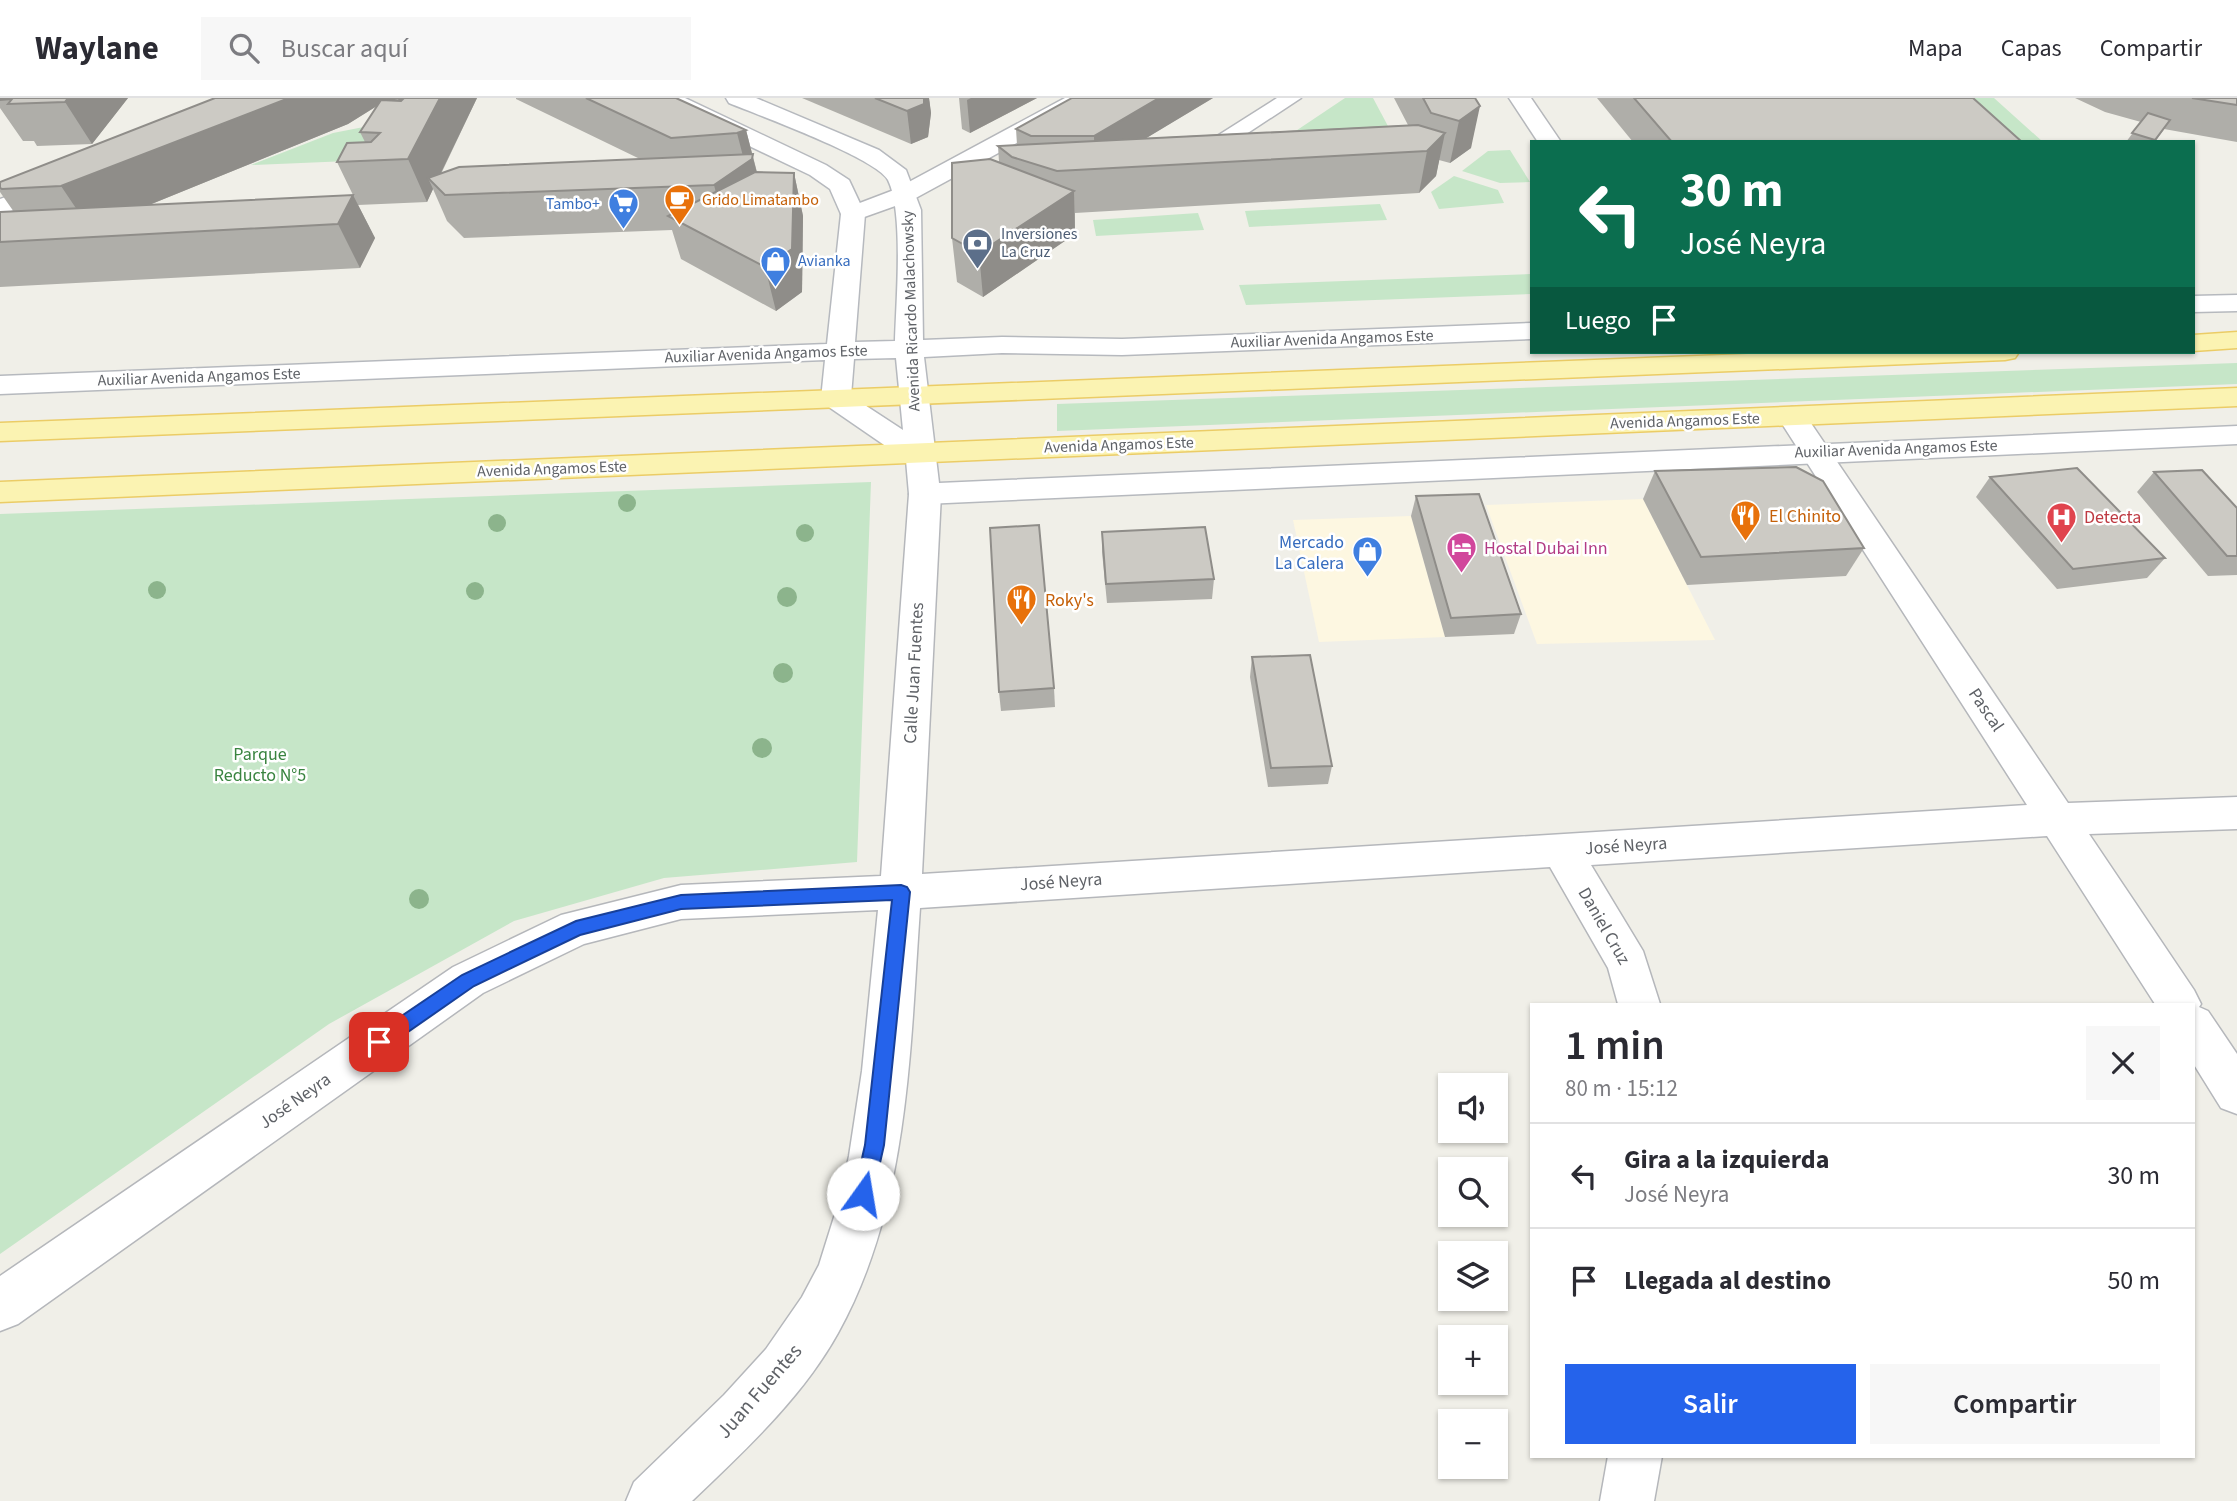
<!DOCTYPE html>
<html lang="es">
<meta charset="utf-8">
<style>
:root{--surface:#fff;--page:#f7f7f7;--text:#2b2b33;--muted:#7c7c81;--line:#e1e1e2;--accent:#2563eb}
body{margin:0;font-family:"Source Sans 3",sans-serif;background:var(--page);color:var(--text);height:100vh;display:flex;flex-direction:column;font-size:26px;white-space:nowrap}
*{box-sizing:border-box;margin:0}
p{font-size:23px;color:var(--muted)}
.icon{flex:none;width:38px;height:38px;fill:none;stroke:currentColor;stroke-width:2;stroke-linecap:round;stroke-linejoin:round}
.map{position:relative;flex:1;overflow:hidden}
.drawer{position:absolute;left:1530px;top:905px;width:665px;height:455px;display:flex;flex-direction:column;background:var(--surface);border-radius:0px;box-shadow:0 2px 5px #0004}
.drawer>*{flex:none}
.banner{position:absolute;left:1530px;top:42px;width:665px;height:214px;border-radius:0px;box-shadow:0 2px 5px #0004;background:#0b6e4f;color:#fff;overflow:hidden}
.tools{position:absolute;left:1438px;top:975px;display:grid;gap:14px}
.tools a{display:grid;place-items:center;width:70px;height:70px;border-radius:0px;background:var(--surface);box-shadow:0 2px 5px #0004;font-size:35px}
.pin{position:absolute;display:grid;place-items:center;width:60px;height:60px;color:#fff;margin:-30px;border-radius:14px;box-shadow:0 4px 10px #0006}
.me{position:absolute;width:77px;margin:-38px;rotate:13deg;stroke-linejoin:round;filter:drop-shadow(0 0 5px #0008)}
.turn{display:flex;align-items:center;gap:24px;height:147px;padding:0 35px;font-size:32px}
.turn .icon{width:91px;height:91px;stroke-width:2.5}
.turn b{display:block;font-size:49px;line-height:60px}
.then{display:flex;align-items:center;height:66px;padding:0 35px;background:#0003;gap:14px;font-size:26px}
.round{display:grid;place-items:center;flex:none;width:74px;height:74px;border-radius:0px;background:var(--page)}
.headline{display:flex;align-items:center;justify-content:space-between;height:119px;padding:0 35px}
h1{font-size:42px;font-weight:600;line-height:52px}
.cta{display:flex;gap:14px;margin-top:auto;padding:14px 35px}
.cta a{flex:1;height:80px;border-radius:0px;background:var(--accent);color:#fff;font-size:28px;font-weight:600;line-height:80px;text-align:center}
.cta a+a{background:var(--page);color:var(--text)}
ul{padding:0;list-style:none}
li{display:flex;align-items:center;gap:21px;height:105px;padding:0 35px;border-top:2px solid var(--line)}
li div{flex:1}
li b{display:block;font-size:26px}
li em{font-style:normal}
header{display:flex;align-items:center;gap:42px;box-sizing:border-box;height:98px;padding:0 35px;background:var(--surface);border-bottom:2px solid var(--line)}
header strong{font-size:33px}
nav{display:flex;gap:38px;margin-inline-start:auto;font-size:24px}
.search{width:490px;height:63px;background:var(--page);display:flex;align-items:center;gap:18px;box-sizing:border-box;padding:0 24px;border-radius:0px;color:var(--muted);font-size:26px}
.map>svg:first-child{display:block}
.commercial{fill:#fdf7e1}
.green{fill:#c6e6c8}
.lines{fill:none;stroke-linecap:round;stroke-linejoin:round}
.lane-casing{stroke:#b5b7bb;stroke-width:3}
.street-casing{stroke:#b5b7bb;stroke-width:3}
.secondary-casing{stroke:#b6b9be;stroke-width:3}
.primary-casing{stroke:#ebcc66;stroke-width:3}
.lane{fill:#fff;fill-rule:evenodd}
.street{fill:#fff;fill-rule:evenodd}
.secondary{fill:#fff;fill-rule:evenodd}
.primary{fill:#fbf3b2;fill-rule:evenodd}
.tree{fill:#8cb48c}
.wall{fill:#afaea9;fill-rule:evenodd}
.shaded-wall{fill:#8f8d89}
.building{fill:#cccac4;stroke:#8f8d89;stroke-width:2}
.route{fill:#2563eb;stroke:#184099;stroke-width:2}
.labels{text-anchor:middle;dominant-baseline:central;stroke-width:5;stroke-linejoin:round;paint-order:stroke}
.far-food-label{font-size:16px;fill:#c56008;stroke:#fff;text-anchor:start}
.far-shop-label{font-size:16px;fill:#366cbe;stroke:#fff;text-anchor:end}
.far-service-label{font-size:16px;fill:#4e5e75;stroke:#fff;text-anchor:start}
.far-street-label{font-size:16px;fill:#5f6267;stroke:#fff}
.food-label{font-size:18px;fill:#c56008;stroke:#fff;text-anchor:start}
.health-label{font-size:18px;fill:#be3a42;stroke:#fff;text-anchor:start}
.shop-label{font-size:18px;fill:#366cbe;stroke:#fff;text-anchor:end}
.hotel-label{font-size:18px;fill:#b23c85;stroke:#fff;text-anchor:start}
.street-label{font-size:18px;fill:#5f6267;stroke:#fff}
.park-label{font-size:18px;fill:#3a8440;stroke:#fff}
.near-street-label{font-size:21px;fill:#5f6267;stroke:#fff}
</style>
<header>
<strong>Waylane</strong>
<div class="search"><svg class="icon" aria-label="search" viewBox="0 0 24 24"><circle cx="10" cy="10" r="6"/><path d="M15 15l6 6"/></svg>Buscar aquí</div>
<nav><a>Mapa</a><a>Capas</a><a>Compartir</a></nav>
</header>
<div class="map">
<svg width="2237" height="1403" viewBox="0 0 2237 1403">
<rect width="100%" height="100%" fill="#f0efe8"/>
<!-- commercial -->
<g class="commercial">
<polygon points="1643,401 1715,542 1537,546 1486,407"/>
<polygon points="1411,418 1445,539 1319,544 1293,422"/>
</g>
<!-- green -->
<g class="green">
<polygon points="1345,0 1373,0 1397,45 1251,63"/>
<polygon points="1964,0 1994,0 2043,44 2012,44"/>
<polygon points="374,27 372,62 251,67 333,35"/>
<polygon points="1510,52 1530,84 1500,85 1462,73 1488,53"/>
<polygon points="1454,78 1498,92 1504,105 1439,111 1431,94"/>
<polygon points="1380,106 1387,122 1249,129 1245,113"/>
<polygon points="1198,115 1204,132 1096,138 1093,122"/>
<polygon points="1531,176 1531,196 1246,207 1239,187"/>
<polygon points="2237,265 2237,286 1057,333 1057,306"/>
<polygon points="871,384 857,764 664,780 514,823 329,926 0,1156 0,416"/>
</g>
<g class="lines">
<defs>
<polygon id="lane" points="1277,0 1301,0 1228,48 1214,66 1198,66 1195,61 1214,40"/>
<g id="street">
<polygon points="1065,0 1093,0 1090,5 912,102 853,123 844,121 841,116 844,111 894,92"/>
<polygon points="1509,0 1531,0 1561,44 1538,44"/>
<polygon points="57,81 66,83 69,88 66,93 0,117 0,101"/>
<path d="M1792,309L1802,312L2068,705L2237,699V731L2089,736L2194,892L2201,906L2199,909L2208,913L2237,956V1016L2221,1010L2193,965V906H2155L2047,738L1591,767L1643,853L1660,906H1618L1608,870L1550,769L920,810C910,952 909,1107 838,1235C802,1300 745,1352 692,1403H626L634,1384L724,1297L766,1251L802,1199L819,1167L840,1100L849,1058L862,973L878,812L681,821L584,846L483,895L18,1226L0,1233V1178L453,869L561,817L681,787L881,778L909,396L914,389L925,386L936,389L941,396L922,776L2027,707L1777,318L1782,312Z"/>
<polygon points="1608,1358 1662,1358 1654,1403 1600,1403"/>
</g>
<g id="secondary">
<path d="M656,0H685L826,67L849,82L865,116L855,244L895,243C896,204 904,115 888,82C876,60 758,17 729,5L726,0H756L879,52L906,72L921,112L923,242L1002,239L1122,241L1531,225V241L1122,257L1002,255L924,259L939,385L2237,328V346L925,406L914,403L909,396L906,362L826,307L821,301L825,262L0,296V278L827,246L841,116L830,91L810,77L659,5ZM896,260L903,332L851,298L854,261Z"/>
<polygon points="2237,197 2237,213 2193,214 2193,198"/>
</g>
<g id="primary">
<polygon points="2237,234 2237,250 2193,253 2193,237"/>
<polygon points="1798,254 2019,254 2015,260 2005,262 0,343 0,325"/>
<polygon points="2237,290 2237,308 0,404 0,384"/>
</g>
</defs>
<!-- lane casing -->
<use href="#lane" class="lane-casing"/>
<!-- street casing -->
<use href="#street" class="street-casing"/>
<!-- secondary casing -->
<use href="#secondary" class="secondary-casing"/>
<!-- primary casing -->
<use href="#primary" class="primary-casing"/>
<!-- lane -->
<use href="#lane" class="lane"/>
<!-- street -->
<use href="#street" class="street"/>
<!-- secondary -->
<use href="#secondary" class="secondary"/>
<!-- primary -->
<use href="#primary" class="primary"/>
</g>
<!-- trees -->
<g class="tree">
<circle cx="627" cy="405" r="9"/>
<circle cx="497" cy="425" r="9"/>
<circle cx="805" cy="435" r="9"/>
<circle cx="157" cy="492" r="9"/>
<circle cx="475" cy="493" r="9"/>
<circle cx="787" cy="499" r="10"/>
<circle cx="783" cy="575" r="10"/>
<circle cx="762" cy="650" r="10"/>
<circle cx="419" cy="801" r="10"/>
</g>
<!-- wall -->
<g class="wall">
<polygon points="0,0 128,0 92,46 37,48 34,43 23,43 0,10"/>
<path d="M215,0H477L441,76L640,61L516,1V0H676L746,32L757,74L794,75L803,118L802,194L776,213L681,161L672,132L464,140L447,123L433,91L427,104L358,107L375,140L360,170L0,189V114H14L0,94V84ZM377,8L360,34L365,44L337,64L353,97L149,107L348,26Z"/>
<polygon points="802,0 929,0 931,15 928,39 911,46"/>
<polygon points="959,0 1037,0 970,35 962,31"/>
<polygon points="1213,0 1146,40 1408,27 1394,0 1475,0 1471,50 1450,65 1439,62 1436,78 1419,95 1075,115 1075,136 983,199 957,184 952,140 999,64 998,48 1017,47 1016,31"/>
<polygon points="1597,0 1973,0 2022,44 1633,44"/>
<polygon points="2075,0 2237,0 2237,44 2164,31 2155,44 2126,44 2141,24 2105,14"/>
<polygon points="1655,373 1864,450 1846,478 1687,487 1643,401"/>
<polygon points="2154,374 2237,410 2237,477 2208,478 2137,394"/>
<polygon points="1990,379 2165,460 2147,480 2057,491 1976,399"/>
<polygon points="1416,398 1521,516 1514,536 1445,539 1411,418"/>
<polygon points="1102,434 1214,481 1212,501 1107,505 1102,454"/>
<polygon points="1252,559 1332,668 1328,686 1268,689 1250,579"/>
<polygon points="1054,590 1055,609 1001,613 999,594"/>
</g>
<!-- shaded-wall -->
<g class="shaded-wall">
<polygon points="68,0 128,0 92,46 65,4"/>
<polygon points="289,0 477,0 435,87 428,80 433,91 427,104 408,61 411,30 398,1 380,6 348,26 90,131 61,88"/>
<polygon points="924,0 929,0 931,15 928,39 911,46 907,13"/>
<polygon points="971,0 1037,0 970,35 967,2"/>
<polygon points="1159,0 1213,0 1095,71 1094,38"/>
<polygon points="1480,8 1471,50 1450,65 1459,23"/>
<polygon points="746,32 763,99 725,130 714,87 745,66 737,35"/>
<polygon points="1445,35 1436,78 1419,95 1427,53"/>
<polygon points="794,75 803,118 802,194 776,213 765,169"/>
<polygon points="1074,93 1075,136 983,199 979,155"/>
<polygon points="353,97 375,140 360,170 338,126"/>
</g>
<!-- building -->
<g class="building">
<polygon points="0,0 68,0 65,4 8,6 12,1 0,2"/>
<polygon points="215,0 289,0 61,88 2,91 0,90 0,84"/>
<polygon points="404,0 440,0 408,61 337,64 347,45 371,44 380,35 360,34 381,2 401,3"/>
<polygon points="586,0 676,0 746,32 737,35 671,40"/>
<polygon points="875,0 924,0 924,6 907,13"/>
<polygon points="1072,0 1159,0 1094,38 1031,38 1016,31"/>
<polygon points="1423,0 1475,0 1480,8 1459,23 1431,15"/>
<polygon points="1634,0 1973,0 2022,44 1672,44"/>
<polygon points="2192,0 2237,0 2237,7"/>
<polygon points="2148,15 2170,22 2155,42 2132,35"/>
<polygon points="1418,27 1445,35 1427,53 1057,73 1012,59 998,48"/>
<polygon points="753,56 752,61 714,87 445,97 428,80 459,69"/>
<polygon points="990,61 1074,93 979,155 952,140 952,65"/>
<polygon points="755,74 794,75 792,151 765,169 668,118"/>
<polygon points="353,97 338,126 0,144 0,114"/>
<polygon points="1796,369 1823,383 1864,450 1701,459 1655,373"/>
<polygon points="2077,370 2165,460 2073,471 1990,379"/>
<polygon points="2202,372 2237,410 2237,458 2227,458 2154,374"/>
<polygon points="1479,396 1521,516 1451,520 1416,398"/>
<polygon points="1039,427 1054,590 999,594 990,430"/>
<polygon points="1205,429 1214,481 1106,486 1102,434"/>
<polygon points="1310,557 1332,668 1271,670 1252,559"/>
</g>
<!-- route -->
<polygon class="route" points="901,787 907,789 910,794 884,1047 873,1096 870,1103 863,1106 856,1103 854,1096 865,1047 892,802 681,811 580,837 474,888 385,950 379,953 372,950 370,944 372,938 462,877 576,823 681,797"/>
<!-- icons -->
<defs>
<symbol id="cafe-pin" viewBox="-11 -11 22 30"><path d="M0 17L-7.5 6A9.5 9.5 0 1 1 7.5 6Z" fill="#e8710a" stroke="#fff"/><path d="M-5.5-4.5H6V0H3Q3 3.5 0 3.5H-2.5Q-5.5 3.5-5.5 0ZM3-3.2v2h1.7v-2ZM-6 4.5H4V6H-6Z" fill="#fff"/></symbol>
<symbol id="supermarket-pin" viewBox="-11 -11 22 30"><path d="M0 17L-7.5 6A9.5 9.5 0 1 1 7.5 6Z" fill="#3f7fe0" stroke="#fff"/><path d="M-6-5.5h2.5l.6 2H6L4.5 2H-2.5L-4.4-4H-6ZM-1.5 3.2a1.3 1.3 0 1 0 .1 0ZM3 3.2a1.3 1.3 0 1 0 .1 0Z" fill="#fff"/></symbol>
<symbol id="bank-pin" viewBox="-11 -11 22 30"><path d="M0 17L-7.5 6A9.5 9.5 0 1 1 7.5 6Z" fill="#5c6f8a" stroke="#fff"/><path d="M-6-4H6V4H-6ZM0-2.3a2.3 2.3 0 1 0 0 4.6a2.3 2.3 0 1 0 0-4.6Z" fill="#fff"/></symbol>
<symbol id="shop-pin" viewBox="-11 -11 22 30"><path d="M0 17L-7.5 6A9.5 9.5 0 1 1 7.5 6Z" fill="#3f7fe0" stroke="#fff"/><path d="M-5-2.5h2.3a2.7 3.5 0 0 1 5.4 0H5L5.5 6h-11ZM-1.5-2.5h3a1.5 2.3 0 0 0-3 0Z" fill="#fff"/></symbol>
<symbol id="restaurant-pin" viewBox="-11 -11 22 30"><path d="M0 17L-7.5 6A9.5 9.5 0 1 1 7.5 6Z" fill="#e8710a" stroke="#fff"/><path d="M-5-6h1v4h1v-4h1v4h1v-4h1v5L-1.5 .5V6h-2V.5L-5-1ZM5-6V6H3V1.5H1.5Q1.5-4 5-6Z" fill="#fff"/></symbol>
<symbol id="hospital-pin" viewBox="-11 -11 22 30"><path d="M0 17L-7.5 6A9.5 9.5 0 1 1 7.5 6Z" fill="#e0444e" stroke="#fff"/><path d="M-5-5h3v3.5h4V-5h3V5h-3V1.5h-4V5h-3Z" fill="#fff"/></symbol>
<symbol id="hotel-pin" viewBox="-11 -11 22 30"><path d="M0 17L-7.5 6A9.5 9.5 0 1 1 7.5 6Z" fill="#d1479c" stroke="#fff"/><path d="M-6-4.5h1.5V1H6V5H4.5V3h-9V5H-6ZM-4 0a1.8 1.8 0 1 1 3.6 0ZM.5 0V-2.5h3Q6-2.5 6 0Z" fill="#fff"/></symbol>
</defs>
<g fill-rule="evenodd">
<use href="#cafe-pin" x="662" y="84" width="35" height="47"/>
<use href="#supermarket-pin" x="606" y="88" width="35" height="47"/>
<use href="#bank-pin" x="960" y="128" width="35" height="47"/>
<use href="#shop-pin" x="758" y="146" width="35" height="47"/>
<use href="#restaurant-pin" x="1728" y="400" width="35" height="47"/>
<use href="#hospital-pin" x="2044" y="402" width="35" height="47"/>
<use href="#hotel-pin" x="1444" y="432" width="35" height="47"/>
<use href="#shop-pin" x="1350" y="436" width="35" height="47"/>
<use href="#restaurant-pin" x="1004" y="484" width="35" height="47"/>
</g>
<g class="labels">
<!-- far-food labels -->
<g class="far-food-label">
<text x="702" y="102">Grido Limatambo</text>
</g>
<!-- far-shop labels -->
<g class="far-shop-label">
<text x="600" y="106">Tambo+</text>
<text x="798" y="163" text-anchor="start">Avianka</text>
</g>
<!-- far-service labels -->
<g class="far-service-label">
<text x="1001" y="136">Inversiones<tspan x="1001" dy="18">La Cruz</tspan></text>
</g>
<!-- far-street labels -->
<g class="far-street-label">
<text transform="translate(911 213) rotate(-92)">Avenida Ricardo Malachowsky</text>
<text transform="translate(1332 241) rotate(-2)">Auxiliar Avenida Angamos Este</text>
<text transform="translate(766 256) rotate(-2)">Auxiliar Avenida Angamos Este</text>
<text transform="translate(199 279) rotate(-2)">Auxiliar Avenida Angamos Este</text>
<text transform="translate(1685 323) rotate(-2)">Avenida Angamos Este</text>
<text transform="translate(1119 347) rotate(-2)">Avenida Angamos Este</text>
<text transform="translate(1896 351) rotate(-2)">Auxiliar Avenida Angamos Este</text>
<text transform="translate(552 371) rotate(-2)">Avenida Angamos Este</text>
</g>
<!-- food labels -->
<g class="food-label">
<text x="1769" y="418">El Chinito</text>
<text x="1045" y="502">Roky's</text>
</g>
<!-- health labels -->
<g class="health-label">
<text x="2084" y="419">Detecta</text>
</g>
<!-- shop labels -->
<g class="shop-label">
<text x="1344" y="444">Mercado<tspan x="1344" dy="21">La Calera</tspan></text>
</g>
<!-- hotel labels -->
<g class="hotel-label">
<text x="1484" y="450">Hostal Dubai Inn</text>
</g>
<!-- street labels -->
<g class="street-label">
<text transform="translate(914 575) rotate(-87)">Calle Juan Fuentes</text>
<text transform="translate(1986 612) rotate(56)">Pascal</text>
<text transform="translate(1626 748) rotate(-4)">José Neyra</text>
<text transform="translate(1061 784) rotate(-4)">José Neyra</text>
<text transform="translate(1604 828) rotate(60)">Daniel Cruz</text>
<text transform="translate(295 1003) rotate(-35)">José Neyra</text>
</g>
<!-- park labels -->
<g class="park-label">
<text x="260" y="656">Parque<tspan x="260" dy="21">Reducto N°5</tspan></text>
</g>
<!-- near-street labels -->
<g class="near-street-label">
<text transform="translate(759 1293) rotate(-49)">Juan Fuentes</text>
</g>
</g>
</svg>
<div class="tools">
<a><svg class="icon" aria-label="sound" viewBox="0 0 24 24"><path d="M4 9h4l5-4v14l-5-4H4zM17 9q2 3 0 6"/></svg></a>
<a><svg class="icon" aria-label="search" viewBox="0 0 24 24"><circle cx="10" cy="10" r="6"/><path d="M15 15l6 6"/></svg></a>
<a><svg class="icon" aria-label="layers" viewBox="0 0 24 24"><path d="M12 4l9 5-9 5-9-5zM3 14l9 5 9-5"/></svg></a>
<a>+</a>
<a>−</a>
</div>
<div class="pin" style="left:379px;top:944px;background:#d93025"><svg class="icon" aria-label="arrive" viewBox="0 0 24 24"><path d="M6 21V4h12l-3 4 3 4H6"/></svg></div>
<svg class="me" style="left:863px;top:1096px" viewBox="-20 -20 40 40"><circle r="19" fill="#fff"/><path d="M0-13L10 11 0 6-10 11z" fill="#2563eb"/></svg>
<div class="banner">
<div class="turn"><svg class="icon" aria-label="left" viewBox="0 0 24 24"><path d="M17 20v-9H6M10 6l-5 5 5 5"/></svg><div><b>30 m</b>José Neyra</div></div>
<div class="then">Luego<svg class="icon" aria-label="arrive" viewBox="0 0 24 24"><path d="M6 21V4h12l-3 4 3 4H6"/></svg></div>
</div>
<section class="drawer">
<div class="headline"><div><h1>1 min</h1><p>80 m · 15:12</p></div><a class="round"><svg class="icon" aria-label="close" viewBox="0 0 24 24"><path d="M6 6l12 12M18 6L6 18"/></svg></a></div>
<ul>
<li><svg class="icon" aria-label="left" viewBox="0 0 24 24"><path d="M17 20v-9H6M10 6l-5 5 5 5"/></svg><div><b>Gira a la izquierda</b><p>José Neyra</p></div><em>30 m</em></li>
<li><svg class="icon" aria-label="arrive" viewBox="0 0 24 24"><path d="M6 21V4h12l-3 4 3 4H6"/></svg><div><b>Llegada al destino</b></div><em>50 m</em></li>
</ul>
<div class="cta"><a>Salir</a><a>Compartir</a></div>
</section>
</div>
